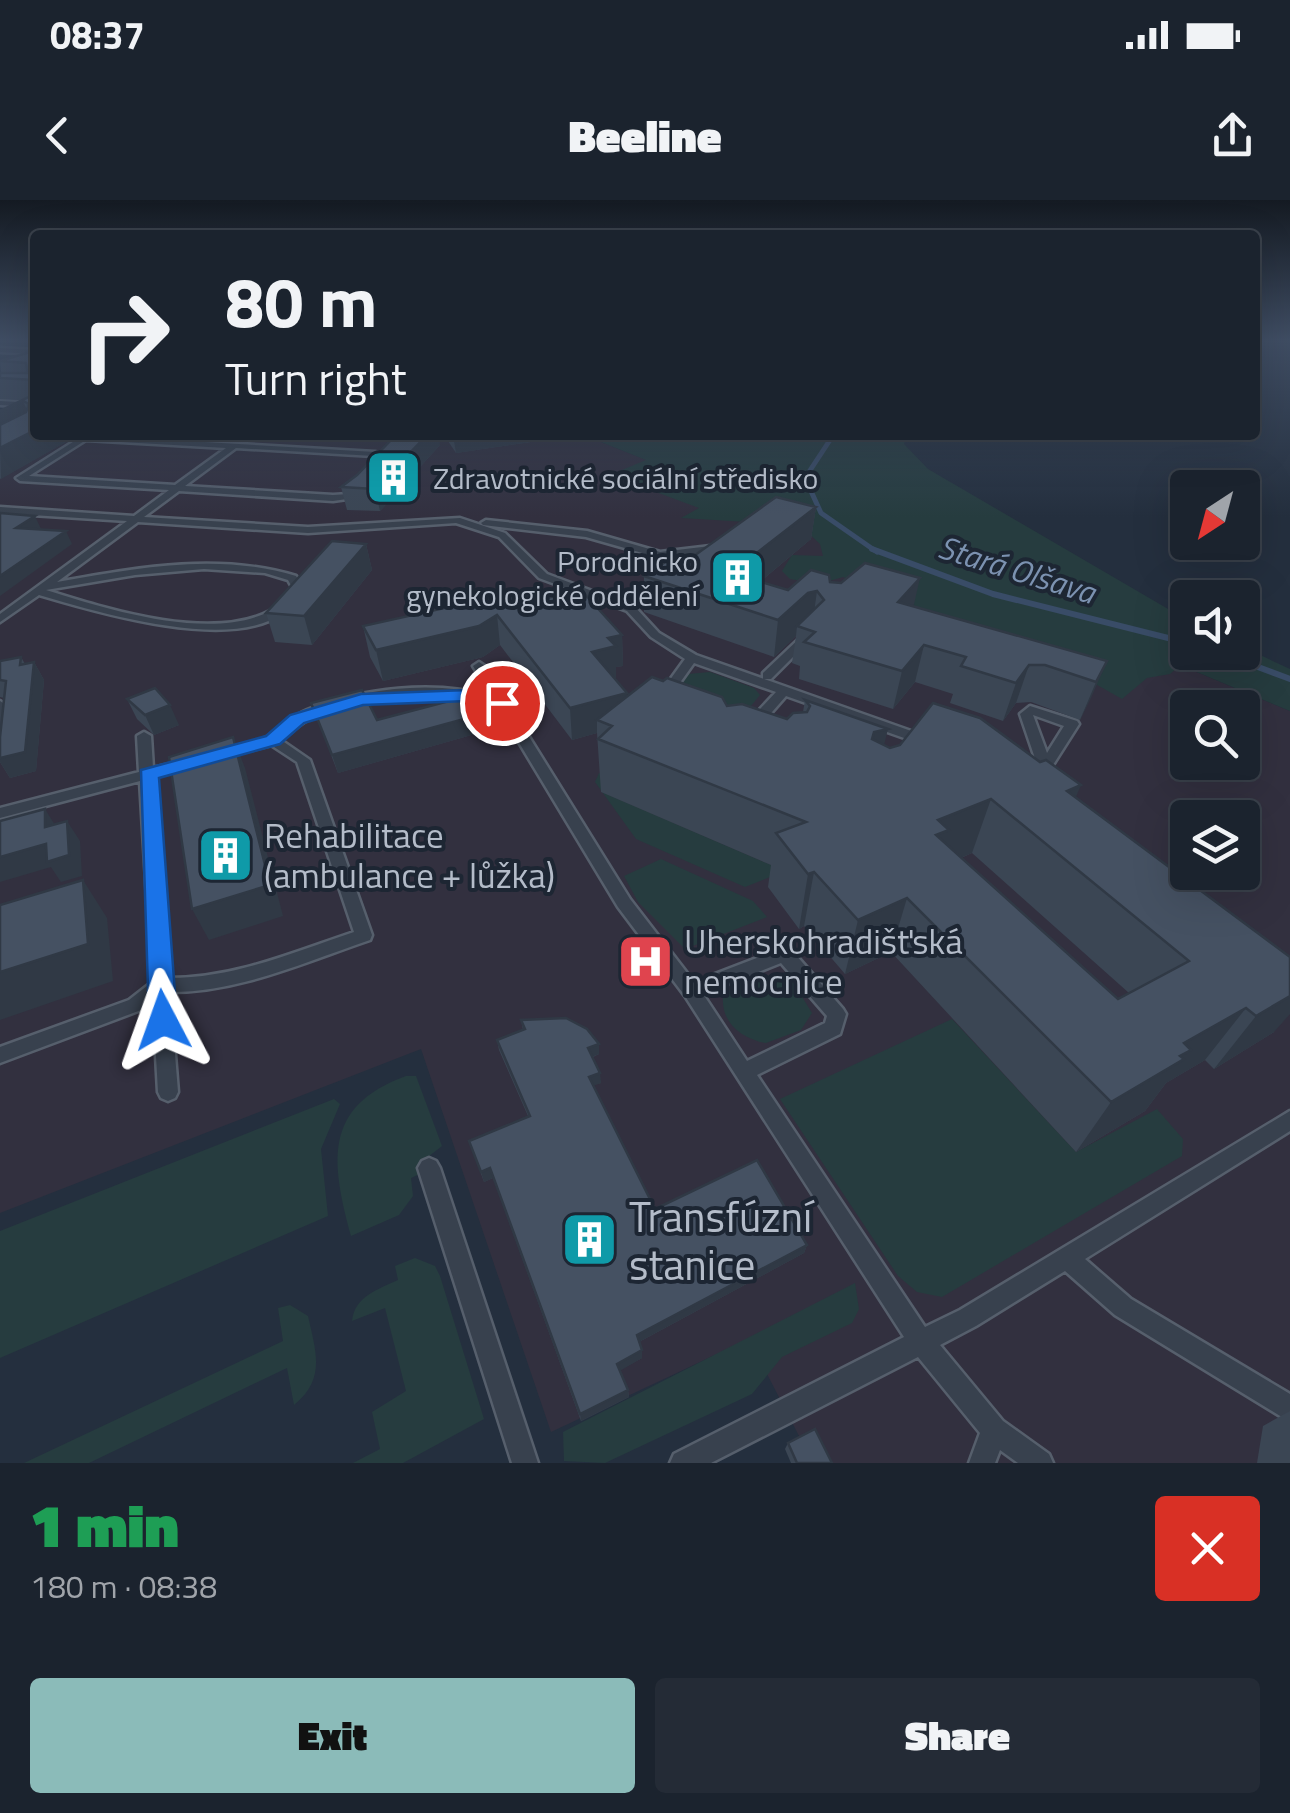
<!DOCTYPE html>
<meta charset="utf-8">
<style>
:root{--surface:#1b232e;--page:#242b36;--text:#f1f3f6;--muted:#a0a4aa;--line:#39404a;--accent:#8bbbb9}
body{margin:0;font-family:"Titillium Web",sans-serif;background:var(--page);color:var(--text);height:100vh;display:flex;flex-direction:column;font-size:38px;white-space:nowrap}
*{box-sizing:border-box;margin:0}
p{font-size:32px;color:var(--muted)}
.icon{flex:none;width:55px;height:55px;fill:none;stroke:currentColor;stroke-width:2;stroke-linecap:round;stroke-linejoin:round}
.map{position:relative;height:1263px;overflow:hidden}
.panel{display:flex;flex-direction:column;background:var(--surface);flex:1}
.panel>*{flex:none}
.top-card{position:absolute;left:30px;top:30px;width:1230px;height:210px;border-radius:10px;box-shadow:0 10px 40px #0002,0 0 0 2px var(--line);background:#1b232e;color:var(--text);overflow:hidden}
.needle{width:65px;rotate:216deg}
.buttons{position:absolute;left:1170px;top:270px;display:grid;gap:20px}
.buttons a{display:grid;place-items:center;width:90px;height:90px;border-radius:10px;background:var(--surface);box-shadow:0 10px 40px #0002,0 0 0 2px var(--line);font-size:50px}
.pin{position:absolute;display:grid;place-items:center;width:85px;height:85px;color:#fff;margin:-42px;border:5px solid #fff;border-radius:50%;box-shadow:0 2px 10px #0007}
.me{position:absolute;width:110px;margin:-55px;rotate:356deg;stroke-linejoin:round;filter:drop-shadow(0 0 8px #0008)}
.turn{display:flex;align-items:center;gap:35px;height:210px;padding:0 30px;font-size:45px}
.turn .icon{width:130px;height:130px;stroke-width:2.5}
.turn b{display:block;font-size:70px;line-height:85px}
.round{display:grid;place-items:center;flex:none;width:105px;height:105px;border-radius:10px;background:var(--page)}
.summary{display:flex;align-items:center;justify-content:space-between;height:170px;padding:0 30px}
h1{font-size:60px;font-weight:800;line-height:75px;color:#1e9e55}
.primary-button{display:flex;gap:20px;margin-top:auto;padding:20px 30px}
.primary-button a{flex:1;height:115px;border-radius:10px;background:var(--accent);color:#111;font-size:40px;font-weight:800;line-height:115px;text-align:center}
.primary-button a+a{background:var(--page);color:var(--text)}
.status{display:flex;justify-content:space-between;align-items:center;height:70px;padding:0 50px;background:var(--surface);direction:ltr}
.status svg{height:28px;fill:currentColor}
header{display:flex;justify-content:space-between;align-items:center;height:130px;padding:0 30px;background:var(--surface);font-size:45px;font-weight:800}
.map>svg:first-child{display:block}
.medical{fill:#32303f;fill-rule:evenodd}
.green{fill:#263c3f}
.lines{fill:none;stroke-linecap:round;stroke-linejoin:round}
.stream-far1{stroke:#394c67;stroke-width:5}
.stream{stroke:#394c67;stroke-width:6}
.service-casing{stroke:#565f6c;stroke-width:5}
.service{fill:#38414e;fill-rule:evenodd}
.wall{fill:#3b4654;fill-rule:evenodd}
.shaded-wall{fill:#303945}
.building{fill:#455162;stroke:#303945;stroke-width:2.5;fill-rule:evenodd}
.route{fill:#1a73e8;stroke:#114b97;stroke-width:2.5}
.labels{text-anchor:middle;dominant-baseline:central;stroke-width:8;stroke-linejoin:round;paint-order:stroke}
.far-poi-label{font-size:30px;fill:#b4bcc9;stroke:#1d2633;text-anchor:start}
.far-water-label{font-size:32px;font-style:italic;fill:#7c92b1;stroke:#1d2633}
.poi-label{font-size:35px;fill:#b4bcc9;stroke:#1d2633;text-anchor:start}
.near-poi-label{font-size:42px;fill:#b4bcc9;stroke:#1d2633;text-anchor:start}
</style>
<div class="status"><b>08:37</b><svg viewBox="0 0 49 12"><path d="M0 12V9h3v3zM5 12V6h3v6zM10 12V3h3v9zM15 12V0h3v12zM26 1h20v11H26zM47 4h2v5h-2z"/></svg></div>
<header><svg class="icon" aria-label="back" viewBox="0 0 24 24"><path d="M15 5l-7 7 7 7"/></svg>Beeline<svg class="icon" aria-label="share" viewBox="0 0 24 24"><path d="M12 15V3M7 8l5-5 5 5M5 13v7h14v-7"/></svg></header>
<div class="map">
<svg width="1290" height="1263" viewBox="0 0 1290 1263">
<rect width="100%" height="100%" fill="#242f3e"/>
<!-- medical -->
<path class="medical" d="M0,210L35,212V235H464L601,242L793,318L1183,461L1192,470L1290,511V1263H813L749,1139L551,1232L421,849L0,1013ZM1188,508H1242V562H1188ZM1188,618H1242V672H1188Z"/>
<!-- green -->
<g class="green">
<polygon points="464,235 907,235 904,244 928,269 1187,420 1188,452 1242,452 1243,447 1290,469 1290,511 1192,470 1184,462 1170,474 1147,478 1122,499 1076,473 843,377 819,384 790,379 782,371 792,355 823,356 820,344 800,325 681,318 699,308 610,275 646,260 601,242"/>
<polygon points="710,472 754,488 760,495 718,546 681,482 688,474"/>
<polygon points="599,573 615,580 604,593 785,671 745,687 636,639 595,582"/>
<polygon points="661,659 753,701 767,717 685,749 638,702 624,676"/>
<path d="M773,774L793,782L812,813L801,830L766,843C742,839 721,823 723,797L735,785Z"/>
<polygon points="952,819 1076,952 1157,909 1183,939 1182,956 942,1097 917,1092 898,1076 780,899"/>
<path d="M406,876H416L442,946L424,960L426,971L411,978L413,996L399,1015L351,1036C332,964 321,907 406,876Z"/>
<polygon points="334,899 340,904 321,949 328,1016 0,1158 0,1031"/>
<path d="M415,1058L435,1066L440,1076L484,1219L403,1263H353L380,1249L372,1212L406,1191L385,1108L352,1121C355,1096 377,1090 398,1080L395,1066Z"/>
<polygon points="855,1083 859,1109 852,1123 782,1157 752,1194 605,1263 564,1261 563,1232"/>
<path d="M290,1105L308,1116C316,1152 326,1179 294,1205L287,1168L89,1263H24L283,1141L278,1108Z"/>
</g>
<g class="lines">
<!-- stream-far1 -->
<polyline class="stream-far1" points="842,235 830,240 805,278 821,313 877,352"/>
<!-- stream -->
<g class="stream">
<polyline points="872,349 993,394 1188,443"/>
<polyline points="1218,452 1290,479"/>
</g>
<defs>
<g id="service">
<polygon points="0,148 35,150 35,154 0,152"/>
<polygon points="0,201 35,203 35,207 0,205"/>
<path d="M84,235L375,252L390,256L388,263L384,265L380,263L382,259L374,256L236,248L185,286L333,295L349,294L361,285L365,288L354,298L333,301L179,291L144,317L308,327L460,318L505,333L547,374L635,407L659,433L696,455L931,538L933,541L926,545L921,544L786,496L758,528H748L746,525L748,522L776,492L694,463L669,498H661L659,495L685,459L651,437L627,411L539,378L499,337L456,323L308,333L138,322L57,382C136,368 217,352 296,376L302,387C297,395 291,406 284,412C233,453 96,412 39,395L0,422V414L127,321L0,313V307L134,316L169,290L20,281L16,278ZM86,240L226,248L175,285L29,276ZM204,369L265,373L288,380L292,387C286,395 280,405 272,410C212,443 107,409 46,390L135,375Z"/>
<polygon points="486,320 587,331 660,352 719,345 724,348 719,351 660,358 586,337 483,325 481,323"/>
<polygon points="807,434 811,435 811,439 771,479 763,479 763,473 803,435"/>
<path d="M479,462L485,466L630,699L694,782L780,749L795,754L843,809L846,814L840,834L757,875L925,1127L960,1110L1290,911V931L1085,1059L1131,1099L1290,1194V1222L1115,1115L1065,1071L976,1126L940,1145L1003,1221L1049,1254L1053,1263H1018L1000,1250L995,1263H969L980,1233L918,1157L711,1263H670L674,1254L904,1137L685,796L618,707L497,506C443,490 364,493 313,517C301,522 292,532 281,540L310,560L372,735L370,740C305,762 240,792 170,792L178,892L175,898L168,901L161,898L158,892L153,801L141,810L0,863V847L129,800L152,782L140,581L0,618V608L139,572L137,536L144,532L151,536L153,568L190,559L195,560L197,563L195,566L154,577L169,778C235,778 294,752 354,732L297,562L271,545L221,558L216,557L214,554L216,551C234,547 253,545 269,536C282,528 292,516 307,510C362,488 434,480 491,496L473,466ZM781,763L827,816L825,823L747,861L703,794Z"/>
<polygon points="0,501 6,505 7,523 0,527"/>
<path d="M1030,506L1077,521L1079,524L1044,579L1039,580L1032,576L1038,567L1020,514ZM1033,515L1064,526L1047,553Z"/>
<polygon points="429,958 436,961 440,968 538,1263 512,1263 418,968 422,961"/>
</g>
</defs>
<!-- service casing -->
<use href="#service" class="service-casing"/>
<!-- service -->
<use href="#service" class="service"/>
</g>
<!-- wall -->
<g class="wall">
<polygon points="35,146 35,235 78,235 0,279 0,211 21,200 0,199 0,173 1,173 0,161 27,153"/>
<polygon points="444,235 531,235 531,242 456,253"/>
<polygon points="665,235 693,235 692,238"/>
<polygon points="440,245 380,311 347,310 341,287"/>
<polygon points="816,307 811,339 760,382 788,390 830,382 1107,461 1080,520 1031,502 1016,503 1003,521 950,503 953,494 915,482 893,509 799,479 800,466 792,463 796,436 774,457 644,412 644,376 687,361"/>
<polygon points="366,344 372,370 312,445 275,442 266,413"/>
<path d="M535,388L536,400L622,435L623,466L616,467V478H614L627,496L727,506L787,519L803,512L805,500L890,548L1076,597L1274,832L1214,869L1205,860L1166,883L1145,911L1076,952L891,752L845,774L804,726L799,729L768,687L771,665L601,592L597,533L572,540L500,445L483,457L383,481L370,457L363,426ZM972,653L1129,793L1118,799L961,658Z"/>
<polygon points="21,457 25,464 34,462 44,480 36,571 10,578 0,562 0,537 4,498 0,497 0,461"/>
<polygon points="127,499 179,525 154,535 137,519"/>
<polygon points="311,503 377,520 482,532 338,573"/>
<polygon points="521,820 599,854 593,857 601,883 593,885 655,1009 807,1045 804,1053 639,1142 642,1150 642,1158 620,1170 628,1190 629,1197 581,1221 493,978 484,982 469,941 528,916 499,850 497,840 523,830"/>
<polygon points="1290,1211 1290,1263 1257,1263 1263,1226"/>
<polygon points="788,1243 832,1263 791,1263 785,1249"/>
</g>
<!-- shaded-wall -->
<g class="shaded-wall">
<polygon points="23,201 33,224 0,241 0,212"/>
<polygon points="35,230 35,235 78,235 1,279 0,248"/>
<polygon points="427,235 439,235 440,245 380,311 375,289"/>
<polygon points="453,235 531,235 531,242 456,253"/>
<polygon points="816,307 811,339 732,405 731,373"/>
<polygon points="35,316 41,329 16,328"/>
<polygon points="66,331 72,344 0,396 0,376"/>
<polygon points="366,344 372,370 312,445 304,416"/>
<polygon points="920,378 912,413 898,402"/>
<polygon points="535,388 538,418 511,405"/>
<polygon points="817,391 812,427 797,426 796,436 774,457 778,420 808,393"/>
<polygon points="497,415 500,445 483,457 383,481 376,450"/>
<polygon points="622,435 623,466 616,467 616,478 593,483 592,452 608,438"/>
<polygon points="924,445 915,482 893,509 902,471"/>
<polygon points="1107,461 1091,498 1080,520 1096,482"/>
<polygon points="34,462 44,480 36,571 10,578 0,562 0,558"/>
<polygon points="1029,465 1016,503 1003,521 1016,483"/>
<polygon points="627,493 628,525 612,526 597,520 597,533 572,540 570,508"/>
<polygon points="170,505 179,525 154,535 145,515"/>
<polygon points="479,515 482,532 338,573 332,555"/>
<polygon points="888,529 875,581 862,585 874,532"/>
<polygon points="233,537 245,568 283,716 209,740 192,709"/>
<polygon points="1081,585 1058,639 1044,644 1067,591"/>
<polygon points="991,599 972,653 925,673 938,620"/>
<polygon points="45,609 58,630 45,627"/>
<polygon points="67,621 80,641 82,676 61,682 51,667 0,682 0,657"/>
<polygon points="814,672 804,726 799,729 808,674"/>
<polygon points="83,680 107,718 113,781 0,820 0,772"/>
<polygon points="907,698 891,752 845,774 858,720"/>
<polygon points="1290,796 1290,814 1274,832 1214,869 1256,816"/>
<polygon points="1246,808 1205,860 1166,883 1145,911 1076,952 1111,902 1184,843"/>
<polygon points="599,844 599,854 589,858 588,848"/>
<polygon points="600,873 601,883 590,887 589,877"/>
<polygon points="490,968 493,978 484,982 481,972"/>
<polygon points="807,1045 804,1053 637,1143 637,1135"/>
<polygon points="642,1150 642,1158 618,1172 617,1164"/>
<polygon points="628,1190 629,1197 581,1221 580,1214"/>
</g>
<!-- building -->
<g class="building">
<polygon points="35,146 35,180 0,178 0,173 28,173 26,163 0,161 27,153 30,148"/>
<polygon points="35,194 35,230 0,248 0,225 26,212 29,204 23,201 0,212 0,211"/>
<polygon points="396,235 427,235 375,289 341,287 357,275"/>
<polygon points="776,297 816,307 731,373 788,390 811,370 829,375 830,382 841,383 865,363 920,378 898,402 1107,461 1096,482 1045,465 1029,465 1016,483 961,466 966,457 924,445 902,471 804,442 815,432 797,426 824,400 817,391 808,393 778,420 644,376 673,357 687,361"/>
<polygon points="0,313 35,316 16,328 66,331 0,376"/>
<polygon points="332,341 366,344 304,416 266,413"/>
<polygon points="535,388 511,405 582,391 622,435 608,438 616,446 592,452 627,493 570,508 497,415 479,426 376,450 363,426"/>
<polygon points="21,457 20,465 34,462 25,552 0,558 0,537 6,481 0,480 0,461"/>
<path d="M652,477L663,481L667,478L722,497L727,506L742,504L787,519L793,513L807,512L810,506L805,500L888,529L874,532L872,539L890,548L900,545L933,503L980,518L1040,562L1046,560L1081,585L1067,591L1290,757V796L1256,816L1246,808L1184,843L1191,850L1180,856L1184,859L1111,902L907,698L858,720L814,672L808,674L776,633L806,622L598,539L612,526L597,520ZM991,599L1189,761L1118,799L936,635L949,630L938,620Z"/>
<polygon points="155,488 170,505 145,515 127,499"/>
<polygon points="362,490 377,520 468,496 479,515 332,555 311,503"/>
<polygon points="233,537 270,685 192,709 169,557"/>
<polygon points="45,609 45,627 67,621 69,655 47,662 46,644 0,657 0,621"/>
<polygon points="83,680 88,744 0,772 0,705"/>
<polygon points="566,818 587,829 599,844 588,848 600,873 589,877 655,1009 757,960 807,1045 637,1135 642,1150 617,1164 628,1190 580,1214 490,968 481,972 469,941 530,916 497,840 525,829 521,820"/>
<polygon points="815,1229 832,1263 797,1263 788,1243"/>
</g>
<!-- sky -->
<linearGradient id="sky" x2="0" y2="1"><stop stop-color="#141a22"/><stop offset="0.44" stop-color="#3f4d63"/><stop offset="1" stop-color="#3f4d63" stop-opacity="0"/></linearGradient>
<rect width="1290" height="317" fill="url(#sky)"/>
<!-- route -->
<polygon class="route" points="468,490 512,503 502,509 468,501 363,505 304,523 280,544 159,578 177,820 173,829 153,829 149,820 141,570 266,536 290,515 361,494"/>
<!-- icons -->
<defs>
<symbol id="building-square" viewBox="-11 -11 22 22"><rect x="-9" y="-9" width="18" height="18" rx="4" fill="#0f9aa8" stroke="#1d2633"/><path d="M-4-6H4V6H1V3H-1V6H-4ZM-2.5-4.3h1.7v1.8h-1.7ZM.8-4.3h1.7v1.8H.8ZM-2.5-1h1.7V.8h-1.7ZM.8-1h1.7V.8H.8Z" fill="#fff"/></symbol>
<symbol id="hospital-square" viewBox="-11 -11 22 22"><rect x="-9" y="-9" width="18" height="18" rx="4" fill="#e0444e" stroke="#1d2633"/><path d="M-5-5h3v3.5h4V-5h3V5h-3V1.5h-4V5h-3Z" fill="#fff"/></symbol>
</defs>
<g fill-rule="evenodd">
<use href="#building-square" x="362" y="246" width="63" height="63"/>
<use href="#building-square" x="706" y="346" width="63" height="63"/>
<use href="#building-square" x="194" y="624" width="63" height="63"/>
<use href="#hospital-square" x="614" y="730" width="63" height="63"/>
<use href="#building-square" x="558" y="1008" width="63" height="63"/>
</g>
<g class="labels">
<!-- far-poi labels -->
<g class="far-poi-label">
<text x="433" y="278">Zdravotnické sociální středisko</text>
<text x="698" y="361" text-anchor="end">Porodnicko<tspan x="698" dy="34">gynekologické oddělení</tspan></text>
</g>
<!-- far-water labels -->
<g class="far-water-label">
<text transform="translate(1017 369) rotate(17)">Stará Olšava</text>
</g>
<!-- poi labels -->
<g class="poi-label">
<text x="264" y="635">Rehabilitace<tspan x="264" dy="40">(ambulance + lůžka)</tspan></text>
<text x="684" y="741">Uherskohradišťská<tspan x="684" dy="40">nemocnice</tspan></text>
</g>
<!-- near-poi labels -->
<g class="near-poi-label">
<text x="629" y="1016">Transfúzní<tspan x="629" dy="48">stanice</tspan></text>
</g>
</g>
</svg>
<div class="buttons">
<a><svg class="needle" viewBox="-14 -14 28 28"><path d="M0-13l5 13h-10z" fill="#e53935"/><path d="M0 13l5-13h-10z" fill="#a0a4aa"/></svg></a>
<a><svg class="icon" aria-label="sound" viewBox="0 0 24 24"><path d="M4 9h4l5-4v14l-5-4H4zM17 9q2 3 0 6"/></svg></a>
<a><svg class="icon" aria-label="search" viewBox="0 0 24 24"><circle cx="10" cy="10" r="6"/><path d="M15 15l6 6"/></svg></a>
<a><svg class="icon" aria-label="layers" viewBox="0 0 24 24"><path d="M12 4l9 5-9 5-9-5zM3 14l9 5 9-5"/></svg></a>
</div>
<div class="pin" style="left:502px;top:503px;background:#d93025"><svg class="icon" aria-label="arrive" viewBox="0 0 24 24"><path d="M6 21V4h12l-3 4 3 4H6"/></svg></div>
<svg class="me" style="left:163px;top:820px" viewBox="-20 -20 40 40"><path d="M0-17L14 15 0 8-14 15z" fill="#1a73e8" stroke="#fff" stroke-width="4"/></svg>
<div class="top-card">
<div class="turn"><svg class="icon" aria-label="right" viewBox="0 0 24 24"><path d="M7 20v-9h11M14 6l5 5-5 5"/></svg><div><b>80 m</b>Turn right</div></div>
</div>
</div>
<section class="panel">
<div class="summary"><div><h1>1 min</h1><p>180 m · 08:38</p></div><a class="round" style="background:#d93025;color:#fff"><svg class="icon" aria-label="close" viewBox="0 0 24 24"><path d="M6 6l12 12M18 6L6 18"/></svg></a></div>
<div class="primary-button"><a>Exit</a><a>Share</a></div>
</section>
